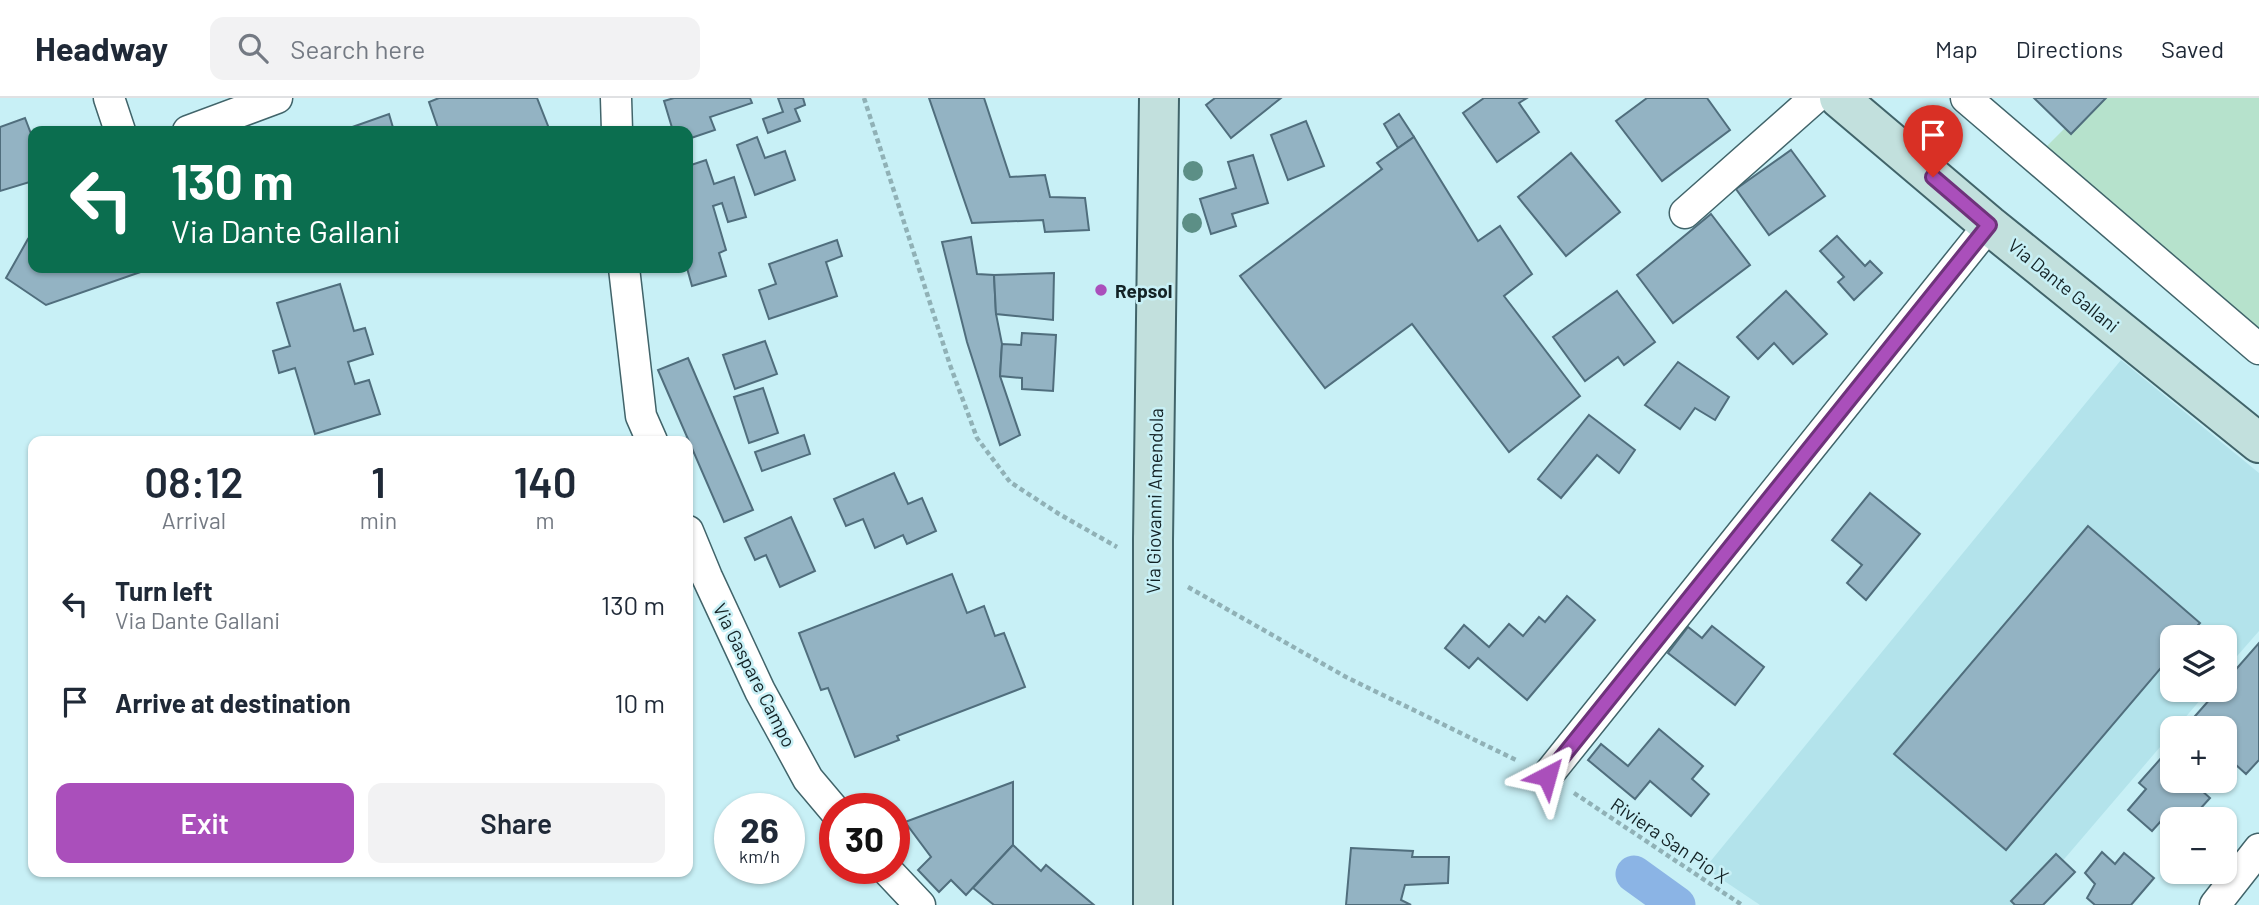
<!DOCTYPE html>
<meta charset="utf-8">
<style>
:root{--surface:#fff;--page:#f2f2f3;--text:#1f2937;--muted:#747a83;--line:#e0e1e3;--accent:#aa4fbb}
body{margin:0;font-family:Barlow,sans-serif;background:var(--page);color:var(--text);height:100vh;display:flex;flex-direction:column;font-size:26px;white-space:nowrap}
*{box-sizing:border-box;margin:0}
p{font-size:23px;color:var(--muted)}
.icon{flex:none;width:38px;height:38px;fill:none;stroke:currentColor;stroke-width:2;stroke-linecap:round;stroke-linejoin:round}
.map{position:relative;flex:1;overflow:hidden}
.sheet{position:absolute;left:28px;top:338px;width:665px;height:441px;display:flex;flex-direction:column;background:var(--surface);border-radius:14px;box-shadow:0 2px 5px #0004}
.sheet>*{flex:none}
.hud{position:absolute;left:28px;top:28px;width:665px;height:147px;border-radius:14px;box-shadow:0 2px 5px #0004;background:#0b6e4f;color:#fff;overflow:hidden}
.buttons{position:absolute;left:2160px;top:527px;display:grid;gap:14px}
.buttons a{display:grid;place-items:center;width:77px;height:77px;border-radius:14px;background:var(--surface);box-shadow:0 2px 5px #0004;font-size:35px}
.speed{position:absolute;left:714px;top:695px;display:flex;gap:14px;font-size:35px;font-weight:700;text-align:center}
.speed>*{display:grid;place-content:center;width:91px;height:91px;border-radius:50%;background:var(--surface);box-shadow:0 2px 5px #0004;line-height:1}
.speed small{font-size:18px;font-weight:400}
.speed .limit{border:10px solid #d22;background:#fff;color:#111}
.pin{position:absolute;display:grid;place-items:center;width:60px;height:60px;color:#fff;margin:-72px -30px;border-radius:50% 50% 50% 0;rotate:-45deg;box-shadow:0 0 7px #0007}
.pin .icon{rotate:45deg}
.me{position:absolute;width:77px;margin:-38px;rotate:39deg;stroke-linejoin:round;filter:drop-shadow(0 0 5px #0008)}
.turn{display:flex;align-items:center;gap:24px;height:147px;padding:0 28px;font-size:32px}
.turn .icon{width:91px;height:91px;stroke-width:2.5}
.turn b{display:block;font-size:49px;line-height:60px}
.eta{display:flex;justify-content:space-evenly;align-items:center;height:119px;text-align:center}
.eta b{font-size:42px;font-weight:600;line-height:49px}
.cta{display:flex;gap:14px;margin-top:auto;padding:14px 28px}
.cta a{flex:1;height:80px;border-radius:14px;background:var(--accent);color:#fff;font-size:28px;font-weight:600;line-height:80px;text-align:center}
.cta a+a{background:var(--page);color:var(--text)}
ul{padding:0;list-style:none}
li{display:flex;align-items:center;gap:21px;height:98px;padding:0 28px}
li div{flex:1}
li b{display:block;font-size:26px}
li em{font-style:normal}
header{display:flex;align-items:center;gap:42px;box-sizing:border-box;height:98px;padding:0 35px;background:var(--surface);border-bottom:2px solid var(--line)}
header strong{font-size:33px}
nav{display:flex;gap:38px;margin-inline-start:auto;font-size:24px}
.search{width:490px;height:63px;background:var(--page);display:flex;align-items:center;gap:18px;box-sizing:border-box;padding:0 24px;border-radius:14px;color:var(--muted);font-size:26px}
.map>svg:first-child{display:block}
.built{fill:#b3e3eb}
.green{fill:#b6e2cc}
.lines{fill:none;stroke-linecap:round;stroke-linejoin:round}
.canal{stroke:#8bb4e5;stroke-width:37}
.building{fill:#93b3c3;stroke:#506e7d;stroke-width:2}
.street-casing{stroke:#41646a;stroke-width:33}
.secondary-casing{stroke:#41646a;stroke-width:42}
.path{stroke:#90b1b6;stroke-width:4.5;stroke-dasharray:5 3.5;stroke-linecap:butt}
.street{stroke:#fff;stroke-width:30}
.secondary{stroke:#c2e0dd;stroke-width:38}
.secondary-bridge-casing{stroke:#41646a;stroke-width:42;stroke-linecap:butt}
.secondary-bridge{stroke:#c2e0dd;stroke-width:38}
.tree{fill:#5c8f86}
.route-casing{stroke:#6e337a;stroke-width:18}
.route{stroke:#aa4fbb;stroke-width:12}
.poi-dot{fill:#aa4fbb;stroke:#c8f0f6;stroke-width:2.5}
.labels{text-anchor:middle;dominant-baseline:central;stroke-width:5;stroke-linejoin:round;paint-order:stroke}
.street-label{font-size:19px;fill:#132225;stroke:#c8f0f6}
.poi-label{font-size:19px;font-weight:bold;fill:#132225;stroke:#c8f0f6;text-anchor:start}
</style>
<header>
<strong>Headway</strong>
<div class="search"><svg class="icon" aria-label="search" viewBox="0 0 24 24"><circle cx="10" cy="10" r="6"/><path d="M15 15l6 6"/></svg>Search here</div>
<nav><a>Map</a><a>Directions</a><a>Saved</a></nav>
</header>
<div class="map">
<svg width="2259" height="807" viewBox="0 0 2259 807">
<rect width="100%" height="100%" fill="#c8f0f6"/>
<!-- built -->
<polygon class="built" points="2121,262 2259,375 2259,533 2224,573 2224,539 2172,539 2172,592 2209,592 2176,630 2172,630 2172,635 2025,807 1760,807 1705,770"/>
<!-- green -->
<polygon class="green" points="2095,0 2259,0 2259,252 2034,61"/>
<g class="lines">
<!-- canal -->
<polyline class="canal" points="1634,776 1677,807"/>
</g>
<!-- building -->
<g class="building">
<polygon points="439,0 537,0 550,33 439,33 429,4"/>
<polygon points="674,0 750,0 752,5 710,19 715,32 688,41 688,33 673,33 664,3"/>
<polygon points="778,0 803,0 805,7 795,11 800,23 768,35 763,21 783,14"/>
<polygon points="929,0 984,0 1010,79 1045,77 1050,99 1085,100 1089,132 1045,134 1043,122 972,125"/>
<polygon points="1215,0 1281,0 1231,40 1206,7"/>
<polygon points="1484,0 1527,0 1519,5 1539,34 1497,64 1463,15"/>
<polygon points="1647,0 1707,0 1730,32 1662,83 1616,23"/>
<polygon points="2034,0 2106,0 2071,36"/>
<polygon points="389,16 394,33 341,33"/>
<polygon points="1399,16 1414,39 1398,50 1384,26"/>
<polygon points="25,20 33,41 33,83 0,93 0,29"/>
<polygon points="1306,23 1324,68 1288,82 1271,37"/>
<polygon points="757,39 765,60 785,53 795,82 755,97 737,47"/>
<polygon points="1414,39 1478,143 1500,128 1532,176 1504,198 1580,298 1509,354 1412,226 1325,290 1240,178 1382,71 1377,65"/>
<polygon points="1791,52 1825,98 1769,137 1736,91"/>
<polygon points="1571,55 1620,114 1566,158 1518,99"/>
<polygon points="1253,57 1268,105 1232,116 1236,128 1211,136 1200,101 1236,90 1228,64"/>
<polygon points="706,62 714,86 734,79 746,119 728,124 722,105 713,108 726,152 719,155 726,178 692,188 687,170 688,68"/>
<polygon points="1711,116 1750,167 1673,225 1637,177"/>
<polygon points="1837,138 1865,168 1870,163 1882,175 1854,202 1838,184 1844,179 1820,153"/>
<polygon points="971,139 977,176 994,177 996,216 1002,246 1000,278 1020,337 1000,347 967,244 942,144"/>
<polygon points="28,141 33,144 33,170 152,170 46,207 6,180"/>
<polygon points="837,142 842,158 826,164 837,198 769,221 759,192 776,186 769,166"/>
<polygon points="1054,175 1053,222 996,216 994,177"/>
<polygon points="340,186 354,233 365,230 373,256 348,264 355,286 369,282 380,316 315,336 295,270 279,275 273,253 290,248 277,205"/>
<polygon points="1617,193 1655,244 1624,267 1618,259 1585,283 1553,239"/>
<polygon points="1786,193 1827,236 1793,266 1774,245 1758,261 1737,239"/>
<polygon points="1022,235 1056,237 1053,293 1022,291 1022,280 1000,278 1002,246 1021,247"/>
<polygon points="765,243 777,276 735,291 723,257"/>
<polygon points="688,260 753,412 724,424 658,272"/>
<polygon points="1678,264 1729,299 1715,322 1695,310 1680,331 1645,307"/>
<polygon points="763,290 778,335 749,345 734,299"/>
<polygon points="1589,317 1635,352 1619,375 1597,357 1561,400 1538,381"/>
<polygon points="804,337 810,356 762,373 755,354"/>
<polygon points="894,375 908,406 922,400 936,433 907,446 903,437 875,450 863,421 846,428 834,401"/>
<polygon points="1870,395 1920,436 1866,502 1847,485 1862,467 1832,442"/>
<polygon points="791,419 815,473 780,489 766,457 755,462 745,440"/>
<polygon points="2088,428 2200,525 2187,539 2172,539 2172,557 2006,752 1894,656"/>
<polygon points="952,476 967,515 984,508 995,538 1004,535 1025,589 897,638 899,642 855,659 828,590 821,592 799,535"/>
<polygon points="1567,498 1595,522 1527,602 1478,560 1469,570 1445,550 1464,527 1489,549 1509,526 1523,538 1539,519 1545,524"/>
<polygon points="1712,528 1764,569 1735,607 1668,555 1688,529 1702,540"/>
<polygon points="2259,545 2259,662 2246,676 2224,656 2224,630 2195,630 2189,625 2218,592 2224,592 2224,585"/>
<polygon points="1659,631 1703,668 1692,681 1709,696 1691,718 1650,683 1635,701 1588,662 1601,646 1628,668"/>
<polygon points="2163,658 2172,666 2172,682 2190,682 2210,700 2191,721 2172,721 2172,733 2161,723 2152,733 2128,712 2146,691 2139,685"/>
<polygon points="1013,684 1013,747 966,797 951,782 939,794 918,772 931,759 905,724"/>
<polygon points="1013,747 1041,773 1046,767 1094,807 994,807 973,790"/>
<polygon points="1351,750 1413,753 1412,759 1449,759 1448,785 1405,787 1401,802 1411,807 1346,807"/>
<polygon points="2102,754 2115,766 2124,755 2154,780 2131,807 2095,807 2087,800 2095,786 2085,775"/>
<polygon points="2056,756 2075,774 2043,807 2015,807 2011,803"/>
</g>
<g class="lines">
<defs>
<g id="street">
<polyline points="109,0 120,33"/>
<polyline points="616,0 617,33"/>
<polyline points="1966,0 2259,251"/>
<polyline points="188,33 277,0"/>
<polyline points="1685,115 1815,0"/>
<polyline points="624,170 641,318 652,343"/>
<polyline points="688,433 707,479 760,593 808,681 835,713"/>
<polyline points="1547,678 1989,127"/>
<polyline points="885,770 920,807"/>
<polyline points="2215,807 2259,751"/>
</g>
<g id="secondary">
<polyline points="1839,0 1989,127 2259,345"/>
<polyline points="1153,442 1159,0"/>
<polyline points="1153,609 1153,807"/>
</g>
</defs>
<!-- street casing -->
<use href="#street" class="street-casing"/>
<!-- secondary casing -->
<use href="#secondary" class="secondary-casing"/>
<!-- path -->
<g class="path">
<polyline points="864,0 950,267 977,340 1010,384 1059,416 1117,449"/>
<polyline points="1188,489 1346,579 1518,663"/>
<polyline points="1574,695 1742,807"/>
</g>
<!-- street -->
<use href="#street" class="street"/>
<!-- secondary -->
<use href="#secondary" class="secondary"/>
<defs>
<polyline id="secondary-bridge" points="1153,442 1153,609"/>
</defs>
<!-- secondary-bridge casing -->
<use href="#secondary-bridge" class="secondary-bridge-casing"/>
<!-- secondary-bridge -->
<use href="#secondary-bridge" class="secondary-bridge"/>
</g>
<!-- trees -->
<g class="tree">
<circle cx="1193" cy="73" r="10"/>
<circle cx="1192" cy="125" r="10"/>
</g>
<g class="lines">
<defs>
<polyline id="route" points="1547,678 1989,127 1933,79"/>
</defs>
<!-- route casing -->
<use href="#route" class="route-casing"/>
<!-- route -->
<use href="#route" class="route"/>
</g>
<!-- markers -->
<circle class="poi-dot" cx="1101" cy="192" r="7"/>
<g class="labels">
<!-- street labels -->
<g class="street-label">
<text transform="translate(2064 187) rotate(39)">Via Dante Gallani</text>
<text transform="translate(1154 403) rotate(-89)">Via Giovanni Amendola</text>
<text transform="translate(755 577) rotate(63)">Via Gaspare Campo</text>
<text transform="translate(1670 742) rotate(34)">Riviera San Pio X</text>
</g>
<!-- poi labels -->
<g class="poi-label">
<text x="1115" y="192">Repsol</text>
</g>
</g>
</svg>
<div class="buttons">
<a><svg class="icon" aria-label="layers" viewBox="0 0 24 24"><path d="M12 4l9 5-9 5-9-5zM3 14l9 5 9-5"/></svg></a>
<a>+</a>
<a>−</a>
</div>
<div class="speed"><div>26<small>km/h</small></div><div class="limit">30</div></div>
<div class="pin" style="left:1933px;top:79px;background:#d93025"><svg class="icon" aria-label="arrive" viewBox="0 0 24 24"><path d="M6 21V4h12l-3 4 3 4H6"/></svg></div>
<svg class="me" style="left:1547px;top:678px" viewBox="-20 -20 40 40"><path d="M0-17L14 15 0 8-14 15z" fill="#aa4fbb" stroke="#fff" stroke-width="4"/></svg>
<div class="hud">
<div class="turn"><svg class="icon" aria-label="left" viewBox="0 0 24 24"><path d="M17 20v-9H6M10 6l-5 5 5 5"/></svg><div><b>130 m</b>Via Dante Gallani</div></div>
</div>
<section class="sheet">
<div class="eta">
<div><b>08:12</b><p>Arrival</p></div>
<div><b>1</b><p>min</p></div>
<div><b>140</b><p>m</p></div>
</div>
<ul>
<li><svg class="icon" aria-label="left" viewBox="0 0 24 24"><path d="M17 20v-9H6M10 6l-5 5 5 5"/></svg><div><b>Turn left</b><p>Via Dante Gallani</p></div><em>130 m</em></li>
<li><svg class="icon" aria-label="arrive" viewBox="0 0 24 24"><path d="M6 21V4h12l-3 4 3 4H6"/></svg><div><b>Arrive at destination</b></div><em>10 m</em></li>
</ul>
<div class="cta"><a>Exit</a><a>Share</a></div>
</section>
</div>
